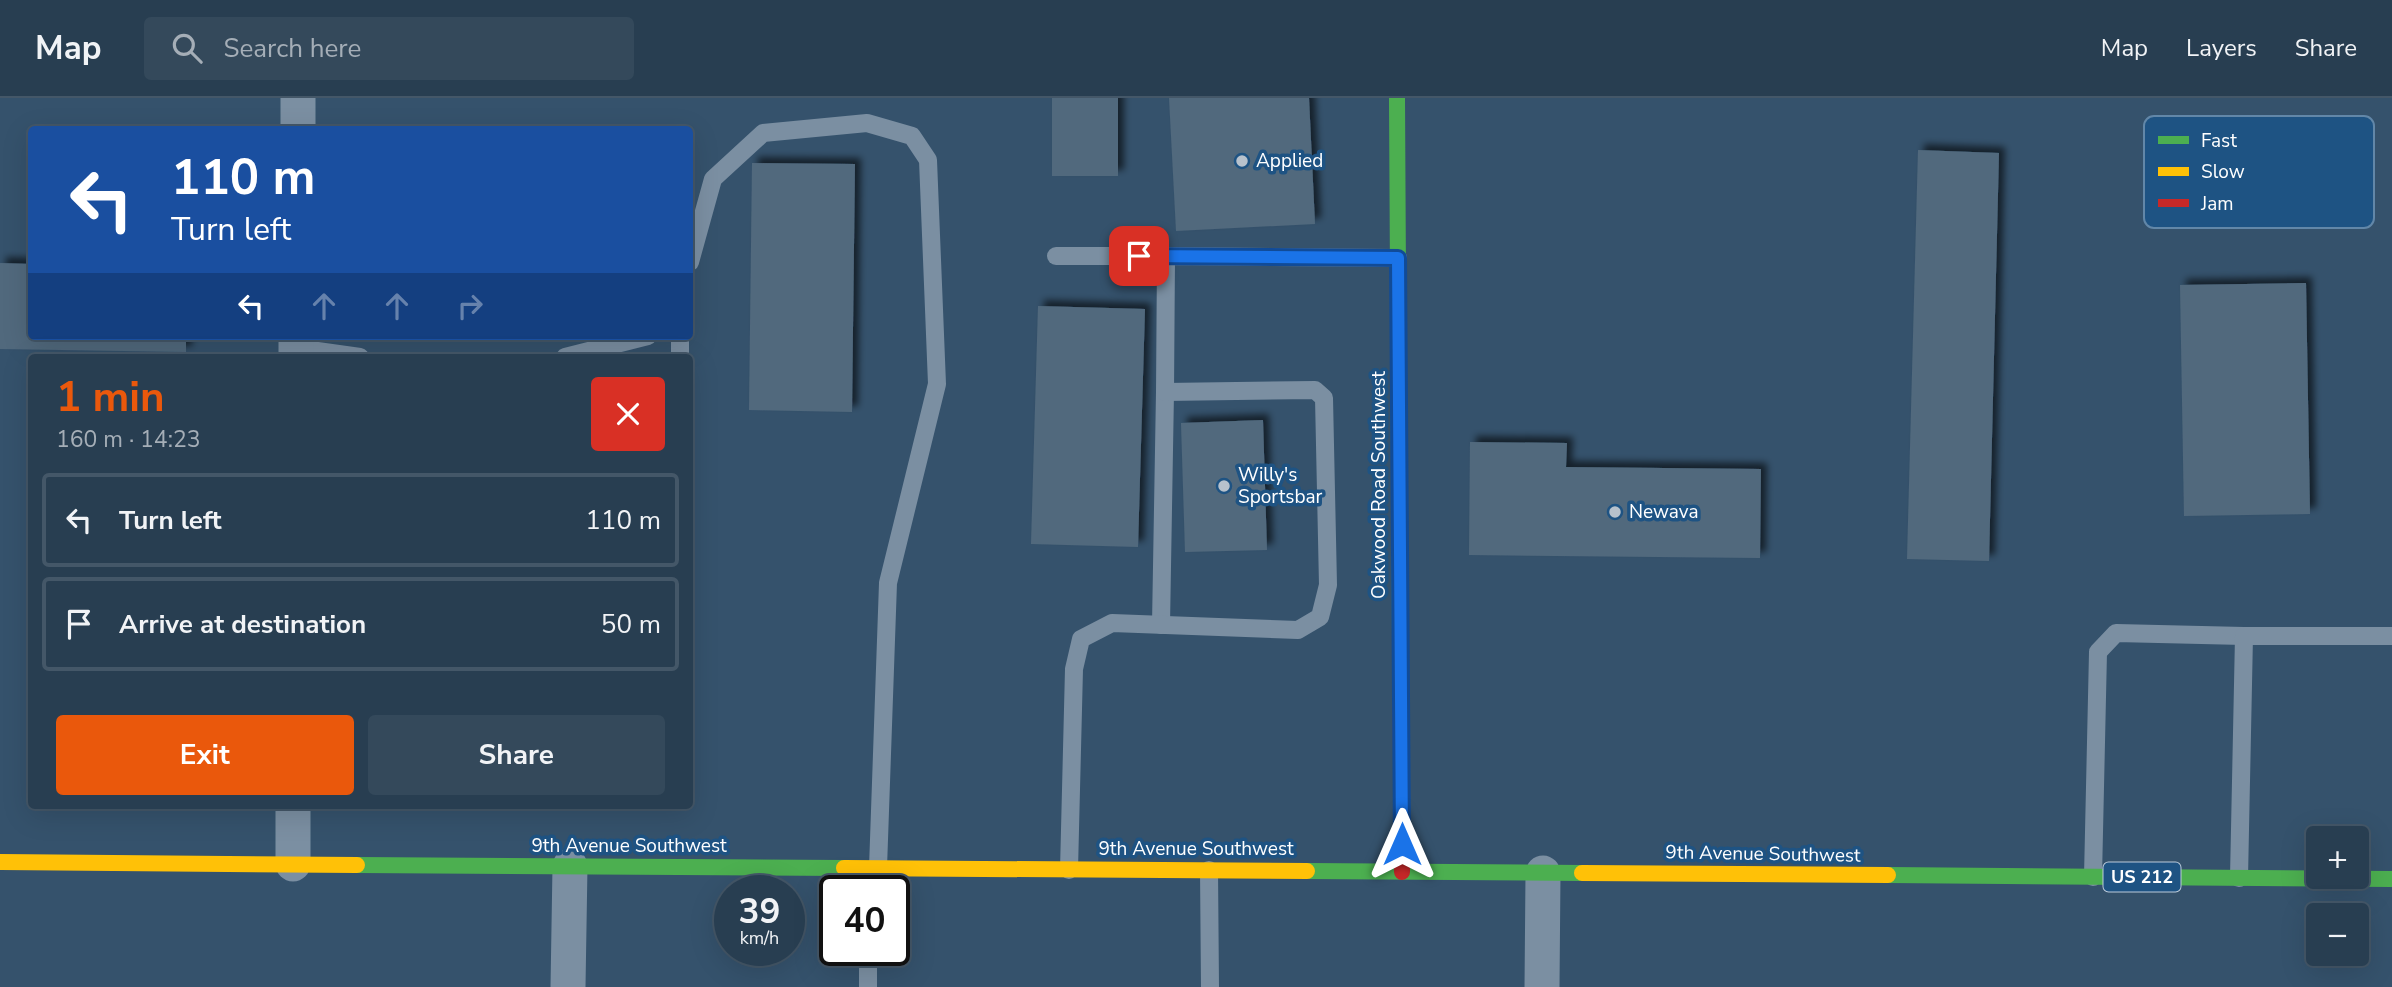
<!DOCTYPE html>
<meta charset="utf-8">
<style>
:root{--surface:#283e51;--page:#34495b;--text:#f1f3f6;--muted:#a5aeb7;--line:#445768;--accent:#ea580c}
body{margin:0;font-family:"Nunito Sans",sans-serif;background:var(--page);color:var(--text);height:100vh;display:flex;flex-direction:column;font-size:26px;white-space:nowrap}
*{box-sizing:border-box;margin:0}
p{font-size:23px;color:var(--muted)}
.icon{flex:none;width:38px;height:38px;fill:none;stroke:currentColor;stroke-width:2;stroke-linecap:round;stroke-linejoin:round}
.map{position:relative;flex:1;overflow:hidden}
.drawer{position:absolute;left:28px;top:256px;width:665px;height:455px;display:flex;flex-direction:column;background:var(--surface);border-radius:7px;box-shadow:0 7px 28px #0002,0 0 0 2px var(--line)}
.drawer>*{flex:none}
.hud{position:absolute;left:28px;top:28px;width:665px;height:214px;border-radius:7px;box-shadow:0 7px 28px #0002,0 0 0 2px var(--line);background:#1a4fa0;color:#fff;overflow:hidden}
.buttons{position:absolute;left:2306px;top:728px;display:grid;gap:14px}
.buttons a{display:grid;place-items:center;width:63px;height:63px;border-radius:7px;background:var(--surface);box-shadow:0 7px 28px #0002,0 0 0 2px var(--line);font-size:35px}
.speed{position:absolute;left:714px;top:777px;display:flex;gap:14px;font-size:35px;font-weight:700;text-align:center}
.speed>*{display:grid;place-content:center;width:91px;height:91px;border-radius:50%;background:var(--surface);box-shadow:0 7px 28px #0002,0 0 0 2px var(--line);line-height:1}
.speed small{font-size:18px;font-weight:400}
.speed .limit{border:4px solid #111;border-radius:10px;background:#fff;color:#111}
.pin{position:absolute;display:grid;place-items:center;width:60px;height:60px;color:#fff;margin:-30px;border-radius:14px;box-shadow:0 4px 10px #0006}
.me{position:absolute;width:77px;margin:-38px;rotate:0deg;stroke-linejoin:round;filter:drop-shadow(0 0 5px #0008)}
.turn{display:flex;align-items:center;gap:24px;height:147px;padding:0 28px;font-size:32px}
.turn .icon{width:91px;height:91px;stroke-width:2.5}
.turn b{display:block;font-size:49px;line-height:60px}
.lanes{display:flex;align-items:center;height:66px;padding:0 28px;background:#0003;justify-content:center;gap:35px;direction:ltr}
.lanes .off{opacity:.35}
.round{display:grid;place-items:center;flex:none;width:74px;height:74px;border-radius:7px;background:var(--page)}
.summary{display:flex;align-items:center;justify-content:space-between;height:119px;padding:0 28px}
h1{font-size:42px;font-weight:700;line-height:52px;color:var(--accent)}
.primary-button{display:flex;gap:14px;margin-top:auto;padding:14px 28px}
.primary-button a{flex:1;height:80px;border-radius:7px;background:var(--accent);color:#fff;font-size:28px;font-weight:700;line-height:80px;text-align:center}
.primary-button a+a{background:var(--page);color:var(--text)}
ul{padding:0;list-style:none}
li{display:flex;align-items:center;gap:21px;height:94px;margin:0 14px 10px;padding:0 14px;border:4px solid var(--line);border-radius:7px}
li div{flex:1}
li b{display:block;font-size:26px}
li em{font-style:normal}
header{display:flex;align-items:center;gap:42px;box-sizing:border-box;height:98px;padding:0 35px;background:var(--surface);border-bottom:2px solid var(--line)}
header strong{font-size:33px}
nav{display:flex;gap:38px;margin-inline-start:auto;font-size:24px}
.search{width:490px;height:63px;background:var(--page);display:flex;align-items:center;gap:18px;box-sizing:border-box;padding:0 24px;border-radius:7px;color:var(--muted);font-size:26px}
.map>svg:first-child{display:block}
.building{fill:#51697d;filter:url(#shadow)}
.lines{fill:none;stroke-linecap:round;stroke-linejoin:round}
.lane{stroke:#7b8fa2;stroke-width:18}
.street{stroke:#7b8fa2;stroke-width:35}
.fast{stroke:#4caf50;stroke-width:16}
.slow{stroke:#ffc107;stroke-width:16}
.jam{stroke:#c62828;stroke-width:16}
.route-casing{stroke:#114b97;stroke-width:18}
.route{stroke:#1a73e8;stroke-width:12}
.poi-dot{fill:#b8c2cc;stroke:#1e5383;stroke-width:2.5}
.labels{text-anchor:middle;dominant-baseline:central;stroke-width:7;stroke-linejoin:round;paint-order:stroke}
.shield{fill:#1e5383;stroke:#bccbda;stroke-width:2}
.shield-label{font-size:18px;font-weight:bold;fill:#fff}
.poi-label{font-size:19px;fill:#fff;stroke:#1e5383;text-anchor:start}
.street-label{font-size:19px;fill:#fff;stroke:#1e5383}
.key{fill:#1e5383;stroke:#6287a8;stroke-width:2}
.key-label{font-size:19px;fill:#fff}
</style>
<header>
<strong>Map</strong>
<div class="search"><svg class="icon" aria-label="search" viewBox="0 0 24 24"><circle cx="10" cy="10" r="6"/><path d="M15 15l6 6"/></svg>Search here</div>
<nav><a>Map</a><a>Layers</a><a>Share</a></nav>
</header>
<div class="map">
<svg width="2392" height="889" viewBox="0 0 2392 889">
<defs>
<filter id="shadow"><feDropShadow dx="6" dy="-6" stdDeviation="3.5" flood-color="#0009"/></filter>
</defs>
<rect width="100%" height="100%" fill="#35526c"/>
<!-- building -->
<g class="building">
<rect x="1052" y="0" width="66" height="78"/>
<polygon points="1169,0 1309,0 1315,126 1176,133"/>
<polygon points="1918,52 1999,55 1989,463 1907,461"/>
<polygon points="752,65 855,66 852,314 749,312"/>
<polygon points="0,165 32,166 32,238 186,238 186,254 0,251"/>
<polygon points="2306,185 2310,416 2184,418 2180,187"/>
<polygon points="1038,208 1145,211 1138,449 1031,446"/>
<polygon points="1263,322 1267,452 1185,454 1181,325"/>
<polygon points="1470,344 1567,345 1566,369 1761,371 1760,460 1469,457"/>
</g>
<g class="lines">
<!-- lane -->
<g class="lane">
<polyline points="1056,158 1166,158"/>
<polyline points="690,164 713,81 763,35 867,25 912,38 928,62 937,286 888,485 878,770"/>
<polyline points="296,250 360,259"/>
<polyline points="565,259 648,238"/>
<polyline points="680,259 680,238"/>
<polyline points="1161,527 1165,294"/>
<polyline points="1069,772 1074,571 1081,541 1112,525 1298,532 1320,519 1328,487 1324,300 1315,292 1165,294 1166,158 1398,160"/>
<polyline points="1209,772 1210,889"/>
<polyline points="2093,779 2098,554 2116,535 2244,538"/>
<polyline points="2239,780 2244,538 2392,538"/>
<polyline points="868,889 868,852"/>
</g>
<!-- street -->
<g class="street">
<polyline points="298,32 298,0"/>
<polyline points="296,259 296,238"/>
<polyline points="293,766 293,707"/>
<polyline points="568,889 570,768"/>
<polyline points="1542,889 1543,775"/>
</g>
<!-- fast -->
<g class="fast">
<polyline points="1397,0 1400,537"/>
<polyline points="357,767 844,770"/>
<polyline points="1307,773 1582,775"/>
<polyline points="1888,777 2392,781"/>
</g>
<!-- slow -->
<g class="slow">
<polyline points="0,764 357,767"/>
<polyline points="844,770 1307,773"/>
<polyline points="1582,775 1888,777"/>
</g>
<!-- jam -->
<polyline class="jam" points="1400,537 1402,774"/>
</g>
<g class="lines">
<defs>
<polyline id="route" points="1139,158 1398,160 1402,746"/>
</defs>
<!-- route casing -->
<use href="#route" class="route-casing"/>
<!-- route -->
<use href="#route" class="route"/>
</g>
<!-- markers -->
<g class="poi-dot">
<circle cx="1242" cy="63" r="7"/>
<circle cx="1224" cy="388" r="7"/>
<circle cx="1615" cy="414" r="7"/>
</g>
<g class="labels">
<!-- shield labels -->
<rect class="shield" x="2103.5" y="764.5" width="77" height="29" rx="5"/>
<g class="shield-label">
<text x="2142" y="779">US 212</text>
</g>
<!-- poi labels -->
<g class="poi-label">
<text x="1256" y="63">Applied</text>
<text x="1238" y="377">Willy's<tspan x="1238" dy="22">Sportsbar</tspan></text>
<text x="1629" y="414">Newava</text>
</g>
<!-- street labels -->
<g class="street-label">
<text transform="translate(1379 387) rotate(-90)">Oakwood Road Southwest</text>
<text x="629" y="748">9th Avenue Southwest</text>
<text x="1196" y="751">9th Avenue Southwest</text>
<text transform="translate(1763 756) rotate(1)">9th Avenue Southwest</text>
</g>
</g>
<!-- legend -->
<rect x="2144" y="18" width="230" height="112" rx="10" class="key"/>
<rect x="2158" y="38" width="31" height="8" fill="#4caf50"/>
<rect x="2158" y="69" width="31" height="9" fill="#ffc107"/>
<rect x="2158" y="101" width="31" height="8" fill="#c62828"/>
<g class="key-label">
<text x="2201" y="49">Fast</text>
<text x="2201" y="80">Slow</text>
<text x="2201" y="112">Jam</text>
</g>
</svg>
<div class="buttons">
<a>+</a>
<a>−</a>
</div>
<div class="speed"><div>39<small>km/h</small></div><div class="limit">40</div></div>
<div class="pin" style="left:1139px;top:158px;background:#d93025"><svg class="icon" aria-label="arrive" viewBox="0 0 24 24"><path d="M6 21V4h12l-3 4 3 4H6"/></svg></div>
<svg class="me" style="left:1402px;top:746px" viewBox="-20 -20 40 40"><path d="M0-17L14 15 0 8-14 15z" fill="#1a73e8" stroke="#fff" stroke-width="4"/></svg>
<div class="hud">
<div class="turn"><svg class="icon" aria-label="left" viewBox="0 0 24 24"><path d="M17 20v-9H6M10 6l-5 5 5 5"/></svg><div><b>110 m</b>Turn left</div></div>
<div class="lanes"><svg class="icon" aria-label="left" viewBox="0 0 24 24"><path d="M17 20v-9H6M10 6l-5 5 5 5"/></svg><svg class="icon off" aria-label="ahead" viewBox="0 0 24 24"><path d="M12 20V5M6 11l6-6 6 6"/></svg><svg class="icon off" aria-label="ahead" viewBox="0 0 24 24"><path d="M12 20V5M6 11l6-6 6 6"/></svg><svg class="icon off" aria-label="right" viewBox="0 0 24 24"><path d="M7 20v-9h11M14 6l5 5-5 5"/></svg></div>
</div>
<section class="drawer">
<div class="summary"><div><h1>1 min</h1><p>160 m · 14:23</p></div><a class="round" style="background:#d93025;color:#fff"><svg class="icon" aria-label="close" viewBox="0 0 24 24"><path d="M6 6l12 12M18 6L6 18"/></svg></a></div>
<ul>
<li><svg class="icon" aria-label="left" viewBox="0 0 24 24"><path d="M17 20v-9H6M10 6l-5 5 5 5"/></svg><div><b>Turn left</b></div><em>110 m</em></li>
<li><svg class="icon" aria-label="arrive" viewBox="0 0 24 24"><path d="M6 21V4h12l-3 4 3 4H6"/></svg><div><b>Arrive at destination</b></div><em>50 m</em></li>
</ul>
<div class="primary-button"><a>Exit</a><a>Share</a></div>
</section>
</div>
